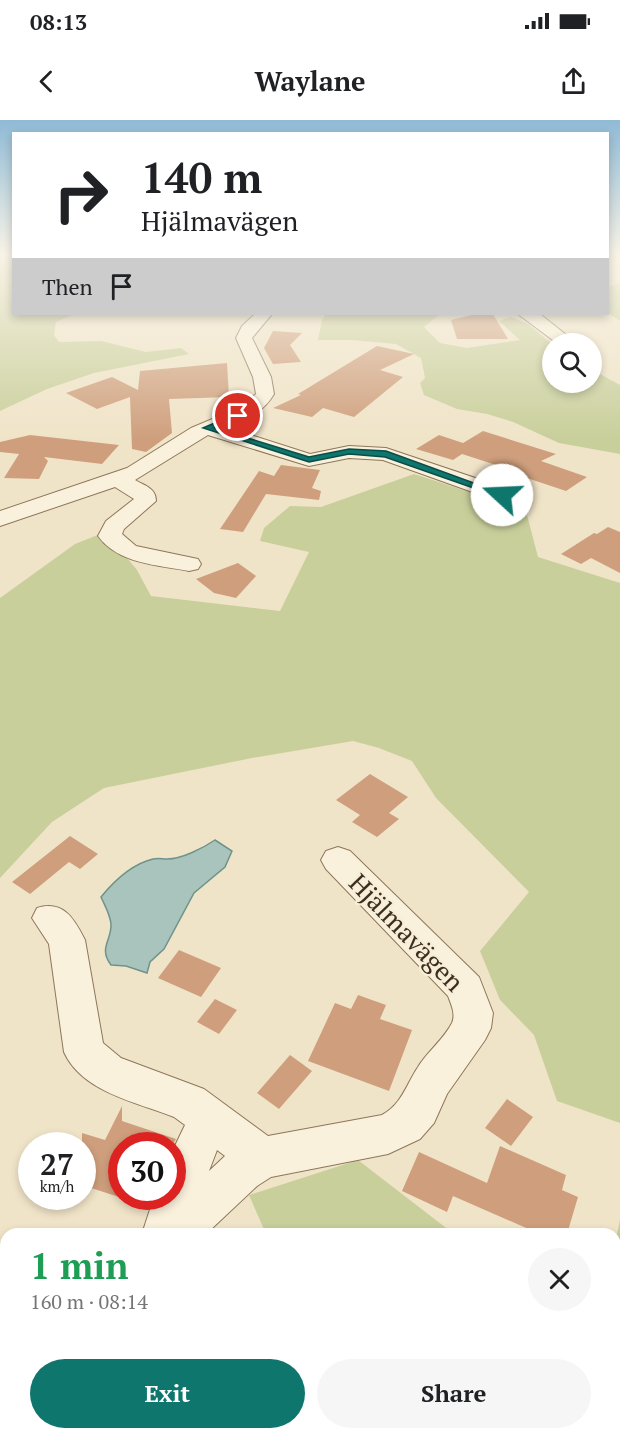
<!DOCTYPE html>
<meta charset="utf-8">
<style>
:root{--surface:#fff;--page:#f6f6f6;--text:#202124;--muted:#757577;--accent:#0f766e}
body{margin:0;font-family:"PT Serif",serif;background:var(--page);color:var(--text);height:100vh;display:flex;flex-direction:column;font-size:22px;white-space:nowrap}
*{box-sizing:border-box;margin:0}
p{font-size:20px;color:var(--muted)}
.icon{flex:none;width:33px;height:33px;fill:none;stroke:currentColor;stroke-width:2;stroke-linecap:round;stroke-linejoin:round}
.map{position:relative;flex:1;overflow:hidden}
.side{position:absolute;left:0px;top:1108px;width:621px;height:212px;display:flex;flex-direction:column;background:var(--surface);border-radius:18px 18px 0 0;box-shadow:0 3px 9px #0003}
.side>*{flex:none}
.guide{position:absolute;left:12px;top:12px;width:597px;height:183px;border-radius:0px;box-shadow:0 3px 9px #0003;background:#fff;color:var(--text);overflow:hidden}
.buttons{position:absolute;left:542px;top:213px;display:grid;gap:12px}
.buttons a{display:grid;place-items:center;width:60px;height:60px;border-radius:50%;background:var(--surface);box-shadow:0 3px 9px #0003;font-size:30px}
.speed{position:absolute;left:18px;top:1012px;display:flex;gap:12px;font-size:30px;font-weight:700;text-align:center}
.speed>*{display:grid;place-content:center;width:78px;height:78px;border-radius:50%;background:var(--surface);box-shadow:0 3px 9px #0003;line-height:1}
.speed small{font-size:15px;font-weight:400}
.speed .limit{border:9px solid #d22;background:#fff;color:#111}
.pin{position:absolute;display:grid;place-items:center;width:51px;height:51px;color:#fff;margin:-26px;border:3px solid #fff;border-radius:50%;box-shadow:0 2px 6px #0007}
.me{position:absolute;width:66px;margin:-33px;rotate:290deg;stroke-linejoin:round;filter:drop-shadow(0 0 4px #0008)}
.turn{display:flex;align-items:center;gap:21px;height:126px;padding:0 30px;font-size:27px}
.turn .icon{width:78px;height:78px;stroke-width:2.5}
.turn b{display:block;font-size:42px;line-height:51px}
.then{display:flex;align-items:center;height:57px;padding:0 30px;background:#0003;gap:12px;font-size:22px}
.round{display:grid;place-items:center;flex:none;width:63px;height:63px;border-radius:32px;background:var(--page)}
.headline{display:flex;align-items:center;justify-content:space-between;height:102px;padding:0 30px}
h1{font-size:36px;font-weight:700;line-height:45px;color:#1e9e55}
.cta{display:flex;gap:12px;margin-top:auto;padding:12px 30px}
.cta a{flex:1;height:69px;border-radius:36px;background:var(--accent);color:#fff;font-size:24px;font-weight:700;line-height:69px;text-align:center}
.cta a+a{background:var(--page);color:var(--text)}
.status{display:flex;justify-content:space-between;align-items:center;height:42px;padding:0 30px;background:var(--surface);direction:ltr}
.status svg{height:16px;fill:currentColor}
header{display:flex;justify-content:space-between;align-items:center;height:78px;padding:0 30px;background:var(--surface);font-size:27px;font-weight:700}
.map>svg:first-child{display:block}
.green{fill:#c9cf9b}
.water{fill:#a9c4bc;stroke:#6f938a;stroke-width:1.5}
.building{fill:#cf9f7d}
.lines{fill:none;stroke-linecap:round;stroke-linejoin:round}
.minor-casing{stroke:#8d765c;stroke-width:2}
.minor{fill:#faf1dc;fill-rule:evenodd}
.route{fill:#0f766e;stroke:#0a4d48;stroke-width:1.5}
.labels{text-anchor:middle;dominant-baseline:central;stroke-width:4.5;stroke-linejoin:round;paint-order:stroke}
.near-street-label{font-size:26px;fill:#3d2e20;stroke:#f7eed8}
</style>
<div class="status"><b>08:13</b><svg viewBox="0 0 49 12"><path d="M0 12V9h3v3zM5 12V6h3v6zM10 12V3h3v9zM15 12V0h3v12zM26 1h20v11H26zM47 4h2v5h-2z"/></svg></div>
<header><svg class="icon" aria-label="back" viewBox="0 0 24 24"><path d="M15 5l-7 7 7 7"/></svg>Waylane<svg class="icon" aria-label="share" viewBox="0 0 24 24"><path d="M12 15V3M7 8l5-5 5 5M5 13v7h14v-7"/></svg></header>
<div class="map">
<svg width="620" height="1319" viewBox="0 0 620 1319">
<rect width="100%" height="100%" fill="#f0e4c8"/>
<!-- green -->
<g class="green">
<polygon points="0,135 13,135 14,194 75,194 56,202 54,215 59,222 101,221 146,232 181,228 189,234 94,253 47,269 0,291"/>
<polygon points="620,163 620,201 608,193 608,167"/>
<polygon points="326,194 440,194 424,207 440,223 467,228 520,220 499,201 511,197 528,204 552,224 552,262 591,262 591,249 620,265 620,334 559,323 513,302 487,294 457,289 424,275 420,263 425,258 421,238 396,224 352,220 318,220 322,200"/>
<polygon points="414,354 495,380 527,395 538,437 620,463 620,1003 557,981 534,915 500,880 480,831 529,772 436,678 412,641 379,628 353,621 252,638 104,668 52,702 0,758 0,478 75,424 105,412 137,450 151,476 280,491 309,432 260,421 264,408 290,386 321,387"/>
<polygon points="358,1040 454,1114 266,1114 249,1075"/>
<polygon points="620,1100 620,1319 552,1319 542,1314 615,1314 615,1123"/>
<polygon points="199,1314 504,1314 500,1319 194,1319"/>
</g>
<!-- water -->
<path class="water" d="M215,720L232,731L225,747L194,773L164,829L150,842L147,853L126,846L111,845C98,828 112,820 111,804C110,794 105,786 101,777C114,761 132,744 153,739C158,738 162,739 167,739C182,739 203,728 215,720Z"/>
<!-- building -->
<g class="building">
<polygon points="476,194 493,194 508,219 457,219 451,200"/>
<polygon points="273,211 302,213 290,225 301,242 273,244 264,228"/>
<polygon points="377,226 414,234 380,250 403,257 354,297 323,288 312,297 273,288 301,275 298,274"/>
<polygon points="227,243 229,277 169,279 172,313 146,332 132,329 130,277 97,289 66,273 112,257 138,270 140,251"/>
<polygon points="483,311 556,334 541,341 587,357 566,371 515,354 522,350 518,352 462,334 453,340 416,329 439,315 463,323"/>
<polygon points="30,315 119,325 102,344 44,337 48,341 39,359 4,358 19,334 0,332 0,322"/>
<polygon points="281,345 320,350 312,368 321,371 319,380 266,374 243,412 220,409 259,351 274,356"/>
<polygon points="608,407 620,412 620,453 591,438 581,444 561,434 594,413 597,414"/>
<polygon points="238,443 256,456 236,478 214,473 196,459"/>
<polygon points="370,654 408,677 389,693 399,699 377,717 352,702 360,695 336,680"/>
<polygon points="70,716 98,734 80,749 69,742 30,774 12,762"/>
<polygon points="179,830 221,848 201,877 158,858"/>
<polygon points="358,875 386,885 380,899 412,910 389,971 308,941 335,883 351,889"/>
<polygon points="215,879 237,890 219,914 197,902"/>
<polygon points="290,935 312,951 279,989 257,973"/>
<polygon points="507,979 533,997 511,1026 485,1008"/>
<polygon points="122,986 122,1001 176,1019 172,1026 122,1026 122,1078 82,1065 82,1013 105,1020"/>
<polygon points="500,1026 566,1055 562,1070 578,1077 567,1114 540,1114 453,1076 447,1092 402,1071 419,1032 487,1063"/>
</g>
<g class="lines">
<defs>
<g id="minor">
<path d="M255,194H272L252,218L271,257L274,274C263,293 246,299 226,307L310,334L349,326L386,328L511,370L514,375L511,380L503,382L495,380L383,340L349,338L309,346L208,315L135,360C145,366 156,368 156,381L124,409L122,414L136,426L198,439L201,444L198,449L189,451C158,445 118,444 98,416L106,401L134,379L115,367L0,406V391L127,348L191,308L241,287L256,274L253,257L236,218L242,206Z"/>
<polygon points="518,194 540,194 574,221 573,224 558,224"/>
<path d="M338,727L350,731L479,857L493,893L491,908L485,920L447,974L434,1003L420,1019L388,1034L271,1057L257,1066L206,1114H142L154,1077H172V1032L185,1005L174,997C136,982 82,972 64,932L49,824L32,798L37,788C63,780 74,798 85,820L103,923L121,938L204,969L268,1016L382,995C402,984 406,965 418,947C427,932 444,919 452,903C456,894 451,884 448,876L326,749L321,740L326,731ZM217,1030L225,1036L209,1051Z"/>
<polygon points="6,1278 6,1314 28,1314 26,1319 0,1319 0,1280"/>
</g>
</defs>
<!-- minor casing -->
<use href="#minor" class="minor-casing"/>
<!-- minor -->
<use href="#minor" class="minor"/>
</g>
<!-- sky -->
<linearGradient id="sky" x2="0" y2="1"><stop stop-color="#8fbad6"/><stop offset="0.42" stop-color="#f8f3e6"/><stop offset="1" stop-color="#f8f3e6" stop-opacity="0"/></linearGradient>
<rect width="620" height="319" fill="url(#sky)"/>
<!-- route -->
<polygon class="route" points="238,293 243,296 241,297 215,308 309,337 349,329 386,331 507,375 499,377 385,337 349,334 309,342 203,308"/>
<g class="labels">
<!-- near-street labels -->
<g class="near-street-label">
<text transform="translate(407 812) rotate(46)">Hjälmavägen</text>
</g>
</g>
</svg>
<div class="buttons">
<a><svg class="icon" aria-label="search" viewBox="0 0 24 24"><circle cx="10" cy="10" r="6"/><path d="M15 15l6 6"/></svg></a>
</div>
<div class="speed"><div>27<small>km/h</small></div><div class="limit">30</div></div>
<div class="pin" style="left:238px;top:296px;background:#d93025"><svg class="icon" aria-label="arrive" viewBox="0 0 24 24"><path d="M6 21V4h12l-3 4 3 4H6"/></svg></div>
<svg class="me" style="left:502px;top:375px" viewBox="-20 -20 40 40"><circle r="19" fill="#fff"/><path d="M0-13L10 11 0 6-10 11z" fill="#0f766e"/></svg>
<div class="guide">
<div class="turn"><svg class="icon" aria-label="right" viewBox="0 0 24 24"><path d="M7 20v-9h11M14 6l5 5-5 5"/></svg><div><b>140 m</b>Hjälmavägen</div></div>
<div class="then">Then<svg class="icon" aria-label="arrive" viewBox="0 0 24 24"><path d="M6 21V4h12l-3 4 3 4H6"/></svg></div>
</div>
<section class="side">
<div class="headline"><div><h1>1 min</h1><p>160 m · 08:14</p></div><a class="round"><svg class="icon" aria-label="close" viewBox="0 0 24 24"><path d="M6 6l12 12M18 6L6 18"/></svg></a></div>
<div class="cta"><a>Exit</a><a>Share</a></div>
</section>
</div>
